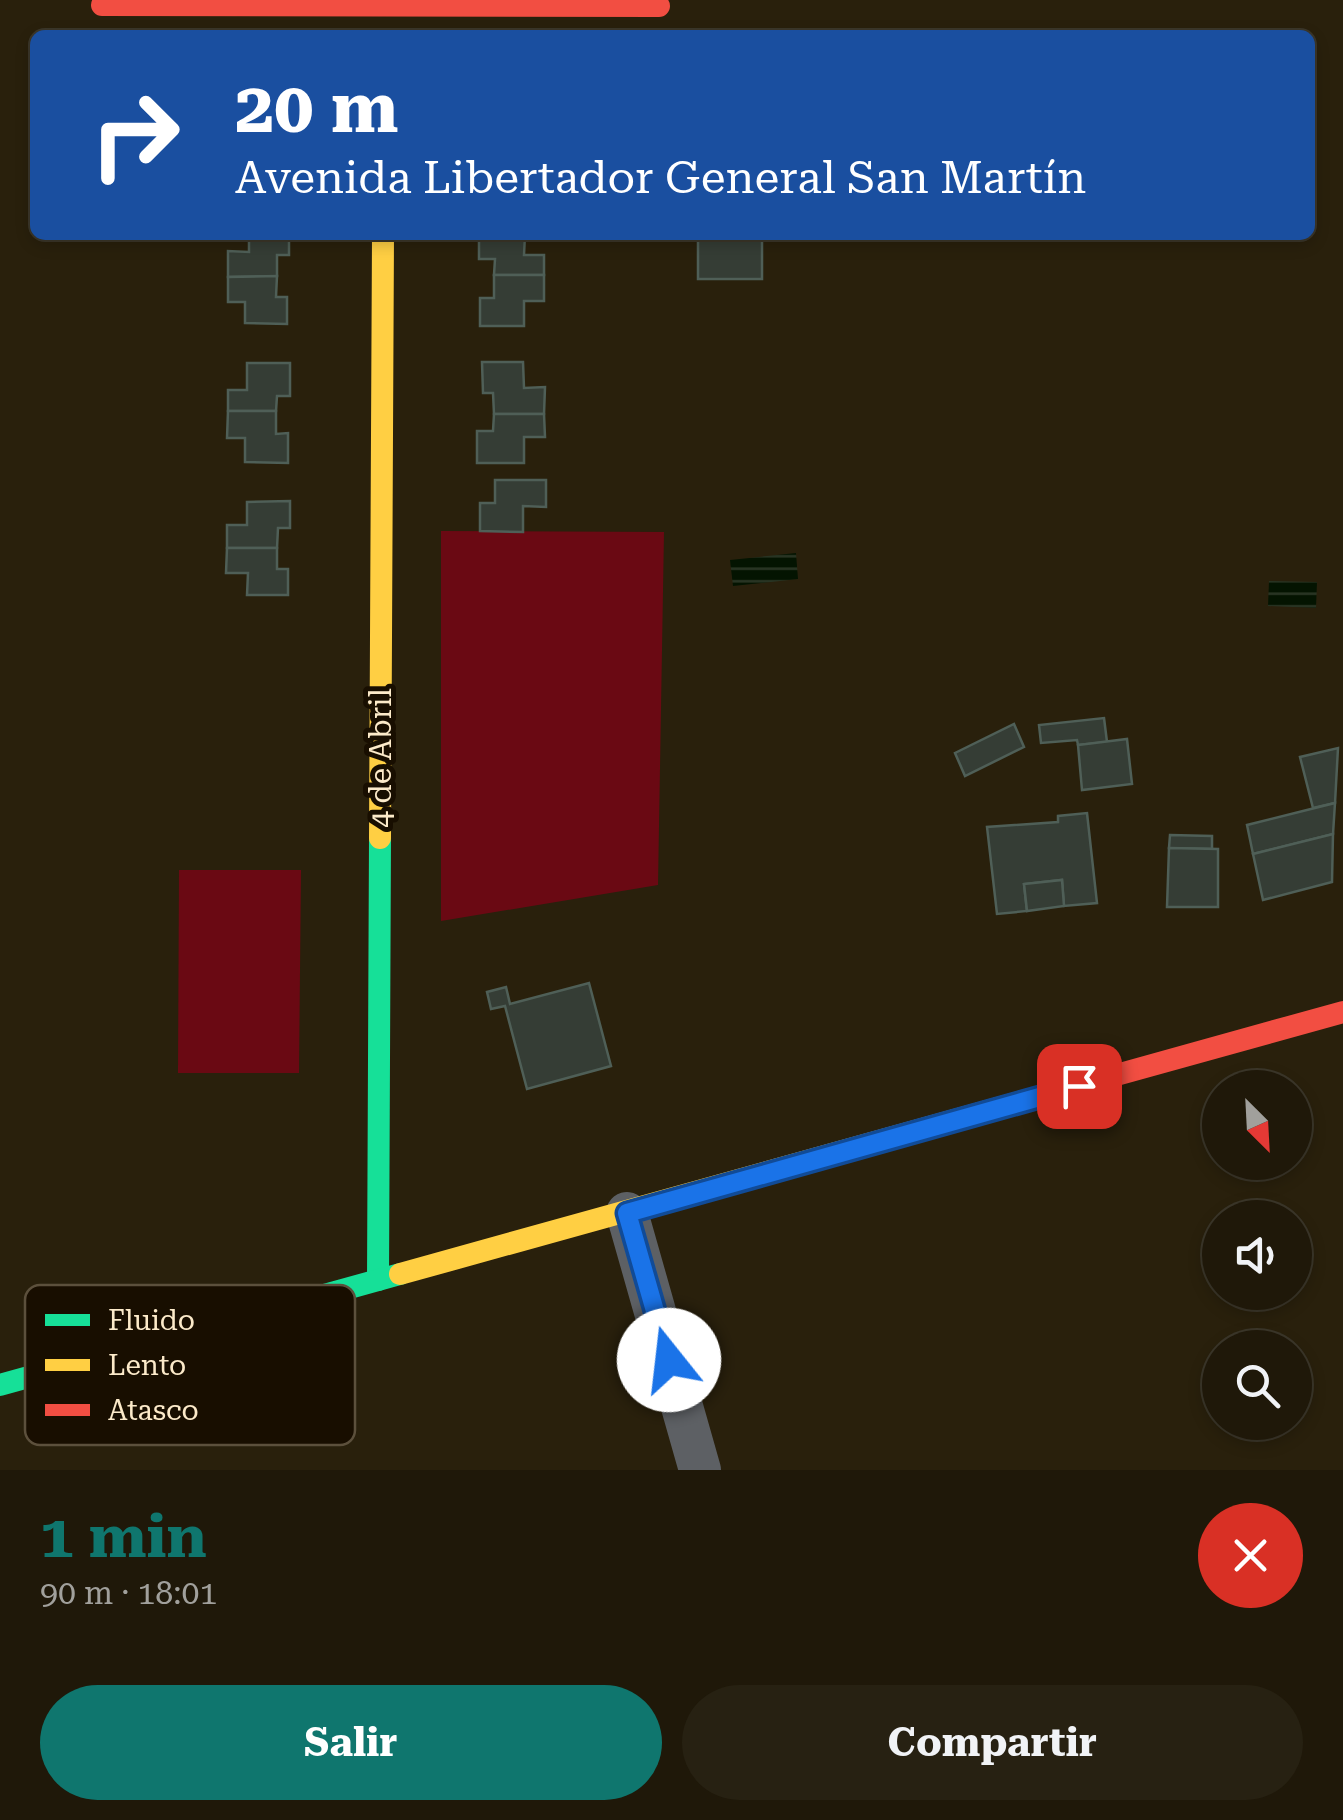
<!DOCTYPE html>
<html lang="es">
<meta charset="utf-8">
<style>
:root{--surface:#1f1809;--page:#272112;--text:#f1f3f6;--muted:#a1a09c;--line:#3c372a;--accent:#0f766e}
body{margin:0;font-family:"Roboto Serif",serif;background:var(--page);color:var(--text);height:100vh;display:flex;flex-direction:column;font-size:38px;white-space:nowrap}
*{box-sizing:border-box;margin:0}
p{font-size:32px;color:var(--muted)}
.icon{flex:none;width:55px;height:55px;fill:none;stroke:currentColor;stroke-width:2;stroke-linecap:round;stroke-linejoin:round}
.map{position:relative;height:1470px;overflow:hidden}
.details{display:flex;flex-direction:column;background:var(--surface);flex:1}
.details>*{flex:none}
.hud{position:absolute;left:30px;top:30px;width:1285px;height:210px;border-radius:15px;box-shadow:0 5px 15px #0003,0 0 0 2px var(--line);background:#1a4fa0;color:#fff;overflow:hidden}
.needle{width:65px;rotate:156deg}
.fabs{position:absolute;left:1202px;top:1070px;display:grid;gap:20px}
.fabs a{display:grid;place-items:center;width:110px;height:110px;border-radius:50%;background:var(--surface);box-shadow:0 5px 15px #0003,0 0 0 2px var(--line);font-size:50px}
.pin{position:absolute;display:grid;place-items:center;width:85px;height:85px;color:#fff;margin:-42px;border-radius:20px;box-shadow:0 5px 15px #0006}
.me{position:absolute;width:110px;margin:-55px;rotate:344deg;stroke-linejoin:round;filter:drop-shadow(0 0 8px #0008)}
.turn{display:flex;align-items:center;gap:35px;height:210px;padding:0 40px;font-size:45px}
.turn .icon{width:130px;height:130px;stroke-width:2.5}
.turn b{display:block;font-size:70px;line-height:85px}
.round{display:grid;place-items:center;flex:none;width:105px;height:105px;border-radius:52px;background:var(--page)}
.overview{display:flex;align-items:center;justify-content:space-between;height:170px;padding:0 40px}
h1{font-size:60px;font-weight:700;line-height:75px;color:var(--accent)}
.primary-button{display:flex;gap:20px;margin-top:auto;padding:20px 40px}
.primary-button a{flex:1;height:115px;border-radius:60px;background:var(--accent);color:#fff;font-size:40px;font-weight:700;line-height:115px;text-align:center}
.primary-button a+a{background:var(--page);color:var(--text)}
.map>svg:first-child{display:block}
.green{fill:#6a0913}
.water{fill:url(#water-rules)}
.building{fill:#353d35;stroke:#4f5f57;stroke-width:2.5}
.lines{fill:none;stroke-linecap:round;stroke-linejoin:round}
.street{stroke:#5d6064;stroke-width:42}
.fast{stroke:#16e098;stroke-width:22}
.slow{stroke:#ffcf43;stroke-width:22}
.jam{stroke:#f24e42;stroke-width:22}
.route-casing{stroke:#114b97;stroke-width:25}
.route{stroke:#1a73e8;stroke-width:18}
.labels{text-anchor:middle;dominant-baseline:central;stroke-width:10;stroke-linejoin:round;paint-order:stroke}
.street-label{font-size:30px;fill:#fceac9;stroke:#180e00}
.key{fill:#180e00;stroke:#5c503c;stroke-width:2.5}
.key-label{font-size:28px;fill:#fceac9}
</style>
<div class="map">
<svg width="1343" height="1470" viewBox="0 0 1343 1470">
<defs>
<pattern id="water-rules" width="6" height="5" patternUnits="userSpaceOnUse" patternTransform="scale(2.5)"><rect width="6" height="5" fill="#041401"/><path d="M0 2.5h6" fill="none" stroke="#2a3625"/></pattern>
</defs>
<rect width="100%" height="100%" fill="#29200c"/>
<!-- green -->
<g class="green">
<polygon points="441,531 664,532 658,885 441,921"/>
<polygon points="179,870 301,870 299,1073 178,1073"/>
</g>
<!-- water -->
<g class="water">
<polygon points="796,553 798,579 733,586 730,560"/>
<polygon points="1269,581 1317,582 1316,608 1268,606"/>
</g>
<!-- building -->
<g class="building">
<polygon points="249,235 289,235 289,255 277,255 277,276 228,277 228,251 249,252"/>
<polygon points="479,235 525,235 524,255 544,255 544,275 494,275 495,259 479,259"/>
<rect x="698" y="236" width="64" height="43"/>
<polygon points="494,275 544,275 544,301 524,301 524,326 480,326 480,298 494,298"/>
<polygon points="277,276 276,297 287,297 287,324 245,323 245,302 228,302 228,277"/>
<polygon points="482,362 523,362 524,388 545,387 544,414 494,414 493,393 483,393"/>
<polygon points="247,363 290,363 290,396 277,396 276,411 228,411 228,390 247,390"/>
<polygon points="228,411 276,411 276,434 288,433 288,463 245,462 245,438 227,438"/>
<polygon points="494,414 544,414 545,437 524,437 524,463 477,463 477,431 493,431"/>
<polygon points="495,480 546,480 546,507 523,506 523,532 480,531 480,503 495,503"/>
<polygon points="290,501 290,528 278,528 277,548 227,548 227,525 247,525 247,502"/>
<polygon points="227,548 277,548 277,569 288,569 288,595 247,595 248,573 226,573"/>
<polygon points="1104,718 1107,742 1078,745 1077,740 1041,743 1039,725"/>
<polygon points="1014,724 1024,747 965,776 955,753"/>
<polygon points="1127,739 1132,784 1082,790 1078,745"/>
<polygon points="1338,748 1335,803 1313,808 1300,757"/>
<polygon points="1335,803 1333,834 1253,854 1247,825"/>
<polygon points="1087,813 1097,903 1064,906 1062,880 1024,884 1027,911 997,914 987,827 1058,822 1058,816"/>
<polygon points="1333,834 1332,882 1263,900 1253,854"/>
<polygon points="1170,835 1212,836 1212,849 1169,848"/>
<polygon points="1169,848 1218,849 1218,907 1167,907"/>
<polygon points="1062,880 1064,906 1027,911 1024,884"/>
<polygon points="589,983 611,1066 527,1089 505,1006 491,1009 487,992 506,987 510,1004"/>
</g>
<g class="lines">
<!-- street -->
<polyline class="street" points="627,1213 700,1470"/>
<!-- fast -->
<g class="fast">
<polyline points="378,1280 380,838"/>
<polyline points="0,1385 400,1274"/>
</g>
<!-- slow -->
<g class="slow">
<polyline points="380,838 383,235"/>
<polyline points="400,1274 1030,1099"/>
</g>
<!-- jam -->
<g class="jam">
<polyline points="102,5 659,6"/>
<polyline points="1030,1099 1343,1012"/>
</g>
</g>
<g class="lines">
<defs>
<polyline id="route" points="669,1360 627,1213 1079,1086"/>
</defs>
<!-- route casing -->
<use href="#route" class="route-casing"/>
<!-- route -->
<use href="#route" class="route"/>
</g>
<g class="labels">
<!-- street labels -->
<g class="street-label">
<text transform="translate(380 758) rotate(-90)">4 de Abril</text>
</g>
</g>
<!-- legend -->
<rect x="25" y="1285" width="330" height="160" rx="15" class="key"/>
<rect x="45" y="1314" width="45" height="12" fill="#16e098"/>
<rect x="45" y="1359" width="45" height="12" fill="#ffcf43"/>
<rect x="45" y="1404" width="45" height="12" fill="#f24e42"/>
<g class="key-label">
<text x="108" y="1330">Fluido</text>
<text x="108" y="1375">Lento</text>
<text x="108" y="1420">Atasco</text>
</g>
</svg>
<div class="fabs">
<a><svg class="needle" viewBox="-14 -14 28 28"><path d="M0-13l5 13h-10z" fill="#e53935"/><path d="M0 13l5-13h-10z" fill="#a1a09c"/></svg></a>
<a><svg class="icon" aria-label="sound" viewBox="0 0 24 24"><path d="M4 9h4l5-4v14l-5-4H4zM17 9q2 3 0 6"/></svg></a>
<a><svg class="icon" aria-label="search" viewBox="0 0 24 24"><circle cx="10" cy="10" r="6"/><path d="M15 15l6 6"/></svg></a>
</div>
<div class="pin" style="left:1079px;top:1086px;background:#d93025"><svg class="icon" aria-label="arrive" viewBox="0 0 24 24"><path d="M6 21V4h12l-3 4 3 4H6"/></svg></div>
<svg class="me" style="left:669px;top:1360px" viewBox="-20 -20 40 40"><circle r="19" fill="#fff"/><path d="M0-13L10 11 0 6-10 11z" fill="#1a73e8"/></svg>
<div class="hud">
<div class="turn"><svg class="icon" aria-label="right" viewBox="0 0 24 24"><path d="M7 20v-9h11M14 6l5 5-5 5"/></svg><div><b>20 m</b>Avenida Libertador General San Martín</div></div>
</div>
</div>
<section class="details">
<div class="overview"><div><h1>1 min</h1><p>90 m · 18:01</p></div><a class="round" style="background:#d93025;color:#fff"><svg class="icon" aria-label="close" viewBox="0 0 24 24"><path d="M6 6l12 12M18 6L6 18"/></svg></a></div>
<div class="primary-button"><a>Salir</a><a>Compartir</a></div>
</section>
